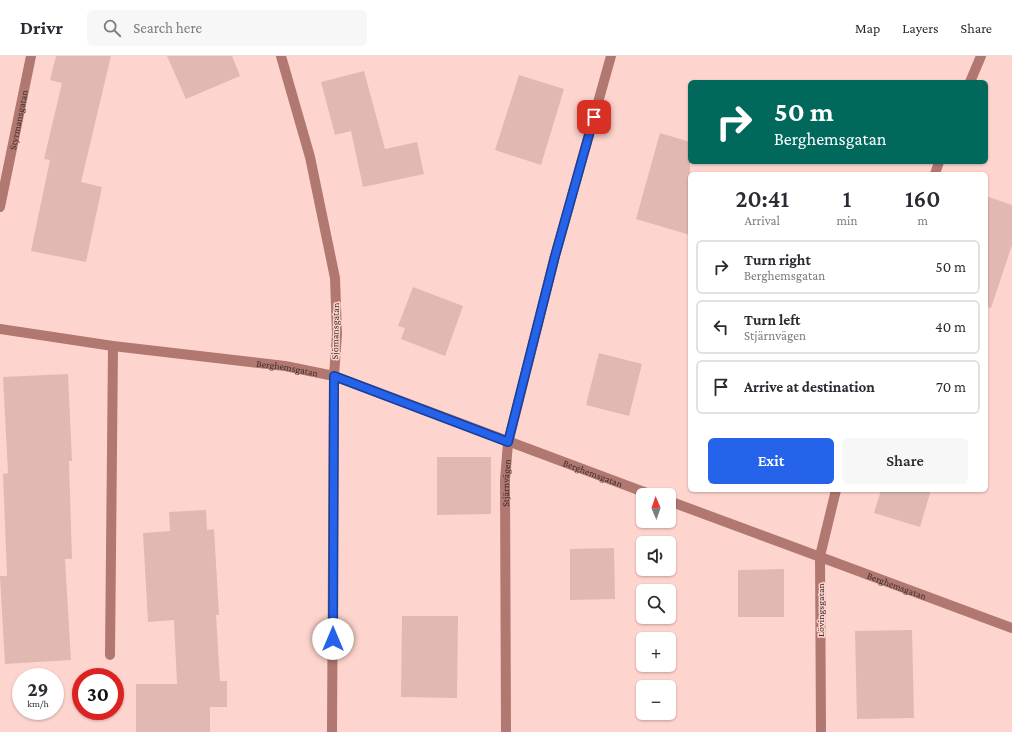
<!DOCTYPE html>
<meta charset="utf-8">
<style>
:root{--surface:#fff;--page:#f7f7f7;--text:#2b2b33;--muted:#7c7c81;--line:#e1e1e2;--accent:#2563eb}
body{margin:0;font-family:"Crimson Pro",serif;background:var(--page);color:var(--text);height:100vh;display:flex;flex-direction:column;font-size:15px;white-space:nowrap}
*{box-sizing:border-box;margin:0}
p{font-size:13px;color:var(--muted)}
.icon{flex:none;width:22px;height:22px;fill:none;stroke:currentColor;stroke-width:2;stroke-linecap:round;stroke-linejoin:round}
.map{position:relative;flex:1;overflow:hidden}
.side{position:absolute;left:688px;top:116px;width:300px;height:320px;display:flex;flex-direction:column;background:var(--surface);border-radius:6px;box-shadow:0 1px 3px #0004}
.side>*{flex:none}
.hud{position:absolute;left:688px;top:24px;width:300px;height:84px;border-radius:6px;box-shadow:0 1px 3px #0004;background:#00695c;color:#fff;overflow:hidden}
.needle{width:26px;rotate:358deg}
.tools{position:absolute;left:636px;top:432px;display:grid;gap:8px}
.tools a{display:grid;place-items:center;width:40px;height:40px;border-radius:6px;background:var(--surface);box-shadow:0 1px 3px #0004;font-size:20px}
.speed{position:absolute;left:12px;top:612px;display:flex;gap:8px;font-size:20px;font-weight:700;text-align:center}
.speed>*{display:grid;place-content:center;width:52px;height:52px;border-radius:50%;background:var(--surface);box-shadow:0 1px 3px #0004;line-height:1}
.speed small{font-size:10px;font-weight:400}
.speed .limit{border:6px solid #d22;background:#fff;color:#111}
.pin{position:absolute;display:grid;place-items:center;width:34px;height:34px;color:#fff;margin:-17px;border-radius:8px;box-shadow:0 2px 6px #0006}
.me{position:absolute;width:44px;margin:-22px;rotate:0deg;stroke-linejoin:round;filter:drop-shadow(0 0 3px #0008)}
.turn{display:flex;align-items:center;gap:14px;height:84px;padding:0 20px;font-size:18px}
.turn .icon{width:52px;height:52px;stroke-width:2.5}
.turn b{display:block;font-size:28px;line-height:34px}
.eta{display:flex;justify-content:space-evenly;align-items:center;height:68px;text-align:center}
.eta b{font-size:24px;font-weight:600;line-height:28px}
.primary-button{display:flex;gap:8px;margin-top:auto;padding:8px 20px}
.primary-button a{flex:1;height:46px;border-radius:6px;background:var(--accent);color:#fff;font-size:16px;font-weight:600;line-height:46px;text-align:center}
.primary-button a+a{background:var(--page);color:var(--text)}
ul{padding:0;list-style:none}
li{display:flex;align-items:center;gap:12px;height:54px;margin:0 8px 6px;padding:0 12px;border:2px solid var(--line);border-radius:6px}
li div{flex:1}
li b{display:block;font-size:15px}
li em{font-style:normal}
header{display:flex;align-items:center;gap:24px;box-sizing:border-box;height:56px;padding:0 20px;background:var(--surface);border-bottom:1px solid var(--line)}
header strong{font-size:19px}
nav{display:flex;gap:22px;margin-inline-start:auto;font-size:14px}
.search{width:280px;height:36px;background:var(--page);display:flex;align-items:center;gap:10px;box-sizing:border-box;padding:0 14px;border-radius:6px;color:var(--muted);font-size:15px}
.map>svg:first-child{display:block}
.building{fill:#e1b9b2}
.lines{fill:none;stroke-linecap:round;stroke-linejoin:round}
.minor{stroke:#b07870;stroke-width:10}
.route-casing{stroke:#184099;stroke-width:10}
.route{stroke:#2563eb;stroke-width:7}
.labels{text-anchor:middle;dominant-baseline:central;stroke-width:3;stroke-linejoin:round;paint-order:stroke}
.street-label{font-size:10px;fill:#3d2e2b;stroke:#fed5ce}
</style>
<header>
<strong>Drivr</strong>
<div class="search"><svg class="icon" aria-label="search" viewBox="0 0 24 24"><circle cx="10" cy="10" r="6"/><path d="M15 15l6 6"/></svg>Search here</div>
<nav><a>Map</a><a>Layers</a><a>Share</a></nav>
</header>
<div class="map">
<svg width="1012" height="676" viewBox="0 0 1012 676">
<rect width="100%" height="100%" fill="#fed5ce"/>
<!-- building -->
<g class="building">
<polygon points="56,0 111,0 81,126 102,131 86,206 31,195 50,104 44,103 62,27 50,24"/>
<polygon points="167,0 232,0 240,20 186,43"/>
<polygon points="364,15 385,93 417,86 424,118 363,131 351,75 335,79 321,26"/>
<polygon points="519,19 564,33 541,109 495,94"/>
<polygon points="660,77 690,86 690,179 636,163"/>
<polygon points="986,140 1012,149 1012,189 991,252 986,251"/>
<polygon points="413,231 463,250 445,300 401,283 405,272 398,270"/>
<polygon points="599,297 642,308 629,360 586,349"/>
<polygon points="68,318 72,405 69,405 72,503 65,503 71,604 5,608 0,520 7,520 3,418 8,417 3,321"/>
<polygon points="437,401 491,401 491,458 437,459"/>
<polygon points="881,434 931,434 920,471 874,457"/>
<polygon points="206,454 207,474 214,473 219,559 216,559 220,625 227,625 227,651 210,651 210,676 136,676 136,628 177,628 174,564 148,566 143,477 170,475 169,456"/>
<polygon points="614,492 615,543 570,544 570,493"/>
<polygon points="784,513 784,561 738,561 738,514"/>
<polygon points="402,560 458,560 457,642 401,641"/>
<polygon points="912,574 914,662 857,663 855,575"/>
</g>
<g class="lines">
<!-- minor -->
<g class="minor">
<polyline points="281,0 310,101 335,222 337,278 334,320 332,676"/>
<polyline points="970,26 981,0"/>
<polyline points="935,118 939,106"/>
<path id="s1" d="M0,151L31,0"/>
<path id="s2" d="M0,273L113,290L285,310L334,320L652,439"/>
<path id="s3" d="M669,445L1012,572"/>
<polyline points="110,599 113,290"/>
<path id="s4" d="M506,676L505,424L508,387L555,200L611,0"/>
<polyline points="821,676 820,500 836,434"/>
</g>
</g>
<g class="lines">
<defs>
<polyline id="route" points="333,583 334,320 508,386 555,200 594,61"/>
</defs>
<!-- route casing -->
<use href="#route" class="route-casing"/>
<!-- route -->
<use href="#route" class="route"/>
</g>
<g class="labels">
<!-- street labels -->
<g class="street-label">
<text stroke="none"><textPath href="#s1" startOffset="89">Styrmansgatan</textPath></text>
<text transform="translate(335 275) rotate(-89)">Sjömansgatan</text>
<text stroke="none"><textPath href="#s2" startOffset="290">Berghemsgatan</textPath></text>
<text stroke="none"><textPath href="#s2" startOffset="614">Berghemsgatan</textPath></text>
<text stroke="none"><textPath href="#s4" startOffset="249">Stjärnvägen</textPath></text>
<text stroke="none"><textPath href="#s3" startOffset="243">Berghemsgatan</textPath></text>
<text transform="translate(820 554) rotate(-90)">Lövingsgatan</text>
</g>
</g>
</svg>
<div class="tools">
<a><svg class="needle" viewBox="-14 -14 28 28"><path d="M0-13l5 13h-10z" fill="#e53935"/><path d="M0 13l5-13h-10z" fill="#7c7c81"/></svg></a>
<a><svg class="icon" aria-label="sound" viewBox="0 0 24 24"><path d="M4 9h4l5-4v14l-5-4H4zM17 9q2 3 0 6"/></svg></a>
<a><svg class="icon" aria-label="search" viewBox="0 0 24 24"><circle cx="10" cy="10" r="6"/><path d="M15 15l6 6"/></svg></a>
<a>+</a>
<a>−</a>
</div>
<div class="speed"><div>29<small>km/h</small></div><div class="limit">30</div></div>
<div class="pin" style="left:594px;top:61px;background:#d93025"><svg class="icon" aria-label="arrive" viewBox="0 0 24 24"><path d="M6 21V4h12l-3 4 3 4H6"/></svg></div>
<svg class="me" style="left:333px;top:583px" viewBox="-20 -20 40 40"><circle r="19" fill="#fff"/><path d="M0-13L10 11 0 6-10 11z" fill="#2563eb"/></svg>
<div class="hud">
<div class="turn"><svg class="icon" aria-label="right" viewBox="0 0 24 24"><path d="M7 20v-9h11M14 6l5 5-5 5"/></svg><div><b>50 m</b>Berghemsgatan</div></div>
</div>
<section class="side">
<div class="eta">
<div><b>20:41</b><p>Arrival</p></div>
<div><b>1</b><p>min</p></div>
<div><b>160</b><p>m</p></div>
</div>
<ul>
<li><svg class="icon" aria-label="right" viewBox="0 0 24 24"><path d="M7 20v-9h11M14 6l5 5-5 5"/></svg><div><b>Turn right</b><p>Berghemsgatan</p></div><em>50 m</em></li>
<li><svg class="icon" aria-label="left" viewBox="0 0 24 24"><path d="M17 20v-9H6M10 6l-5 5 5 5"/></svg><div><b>Turn left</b><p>Stjärnvägen</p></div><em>40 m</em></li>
<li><svg class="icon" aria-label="arrive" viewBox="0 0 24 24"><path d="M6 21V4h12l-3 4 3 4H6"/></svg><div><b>Arrive at destination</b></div><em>70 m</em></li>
</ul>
<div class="primary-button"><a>Exit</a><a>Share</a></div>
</section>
</div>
